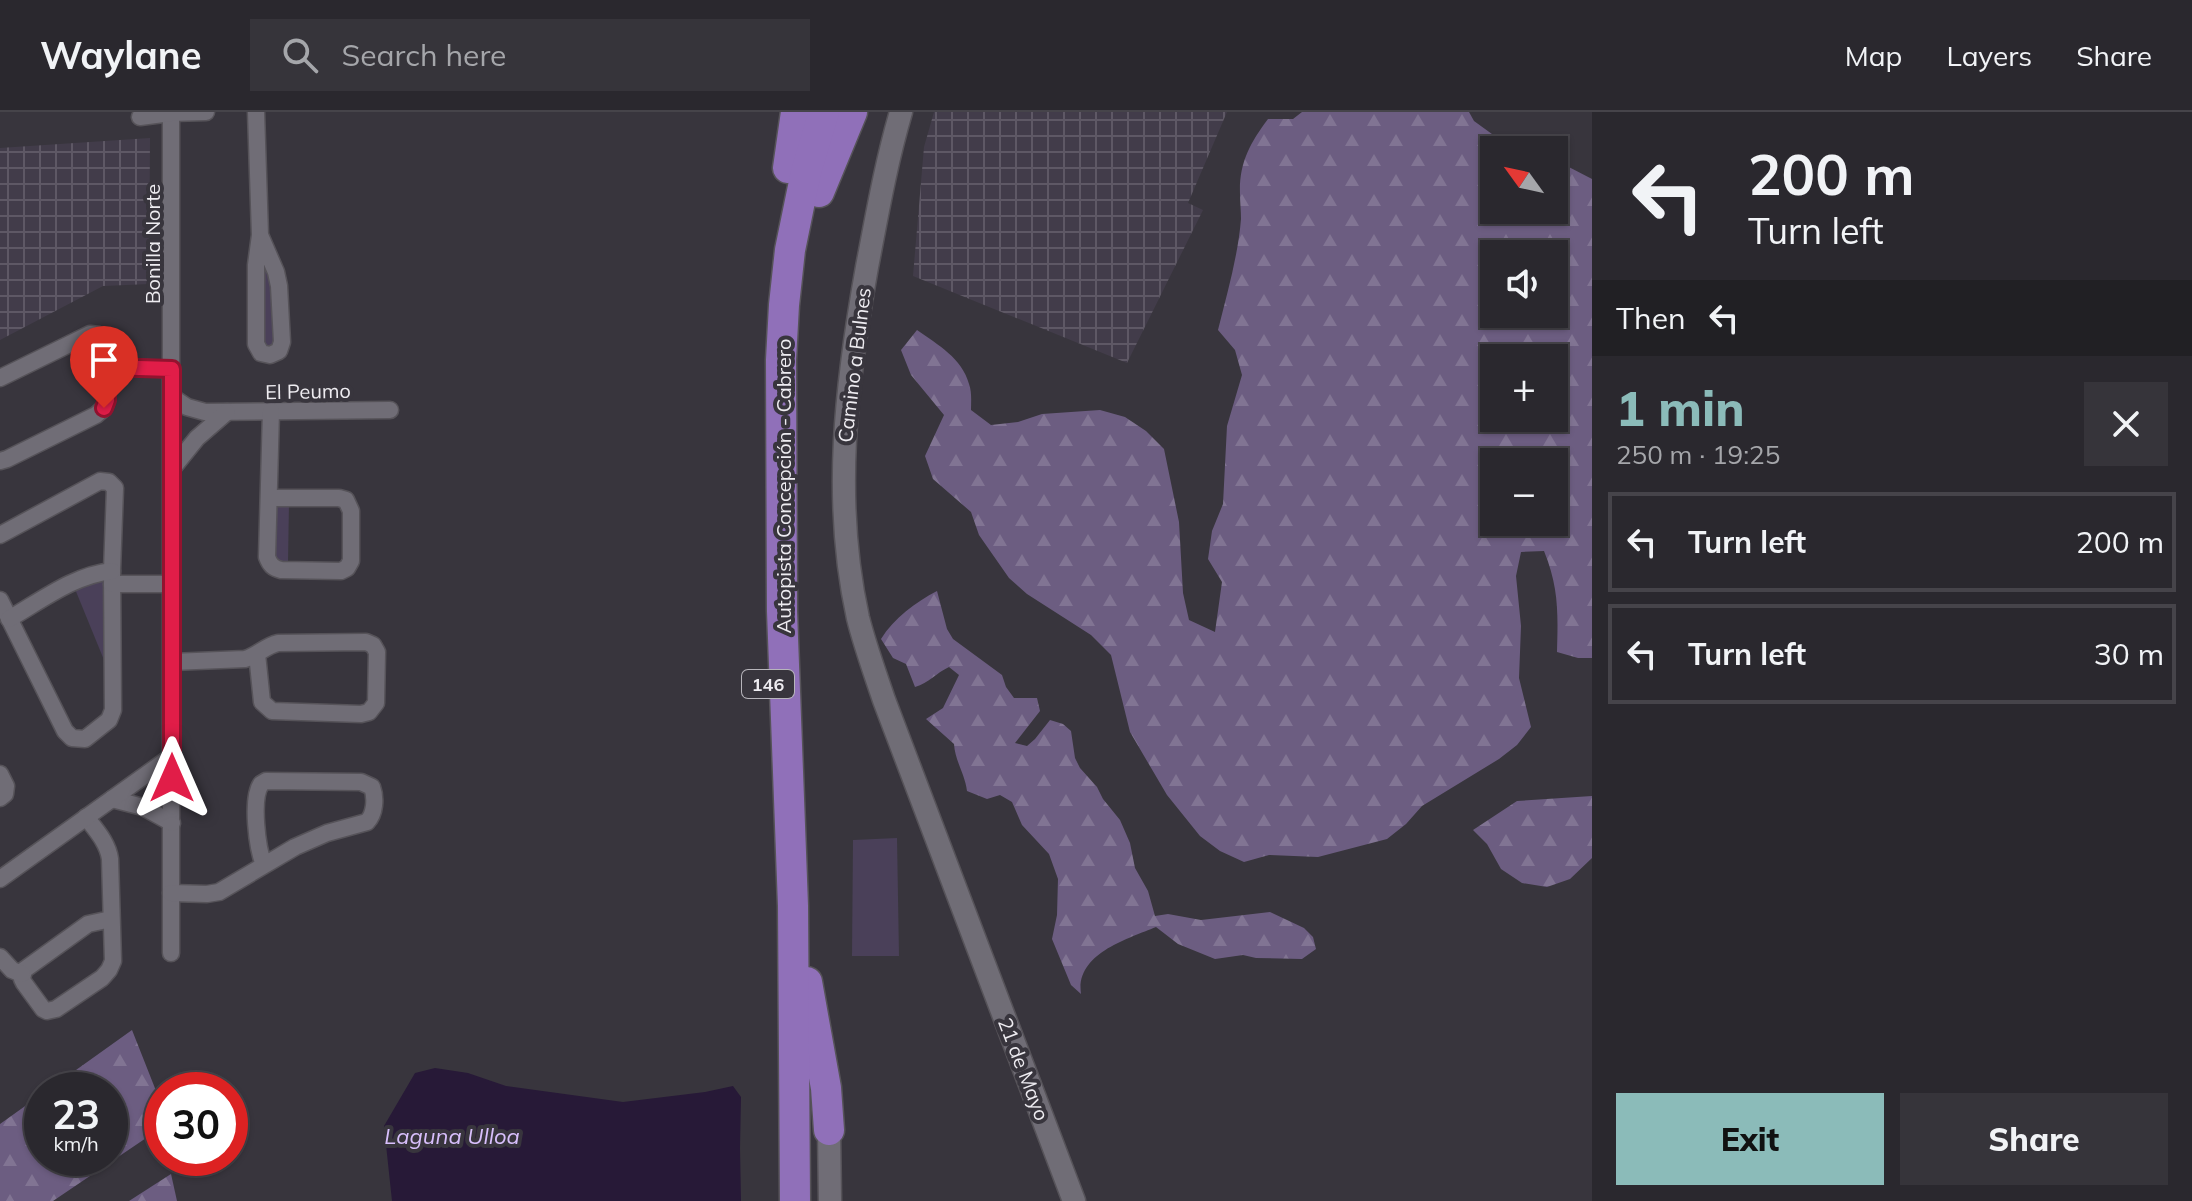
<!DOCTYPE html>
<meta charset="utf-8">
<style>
:root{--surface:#2a282e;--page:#36343a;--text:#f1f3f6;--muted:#a5a6aa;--line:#46444a;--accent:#8bbbb9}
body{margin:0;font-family:Mulish,sans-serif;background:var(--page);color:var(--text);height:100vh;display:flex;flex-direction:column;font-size:30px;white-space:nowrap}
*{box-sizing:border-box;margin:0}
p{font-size:26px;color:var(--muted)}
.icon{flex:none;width:44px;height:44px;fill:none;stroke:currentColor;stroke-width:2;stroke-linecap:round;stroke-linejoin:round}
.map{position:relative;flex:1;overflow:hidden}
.sheet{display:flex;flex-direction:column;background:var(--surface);width:600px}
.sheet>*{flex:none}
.banner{background:#2a282e;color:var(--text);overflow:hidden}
.needle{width:52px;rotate:303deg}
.buttons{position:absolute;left:1480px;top:24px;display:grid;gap:16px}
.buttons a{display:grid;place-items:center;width:88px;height:88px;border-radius:0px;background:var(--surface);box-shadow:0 2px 6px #0004,0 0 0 2px var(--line);font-size:40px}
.speed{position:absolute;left:24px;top:960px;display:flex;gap:16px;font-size:40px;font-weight:700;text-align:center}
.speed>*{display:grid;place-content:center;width:104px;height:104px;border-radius:50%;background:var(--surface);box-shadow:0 2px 6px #0004,0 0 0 2px var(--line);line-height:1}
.speed small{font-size:20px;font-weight:400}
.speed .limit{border:12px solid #d22;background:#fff;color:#111}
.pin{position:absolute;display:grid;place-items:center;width:68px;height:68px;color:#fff;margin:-82px -34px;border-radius:50% 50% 50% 0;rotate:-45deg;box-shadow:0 0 8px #0007}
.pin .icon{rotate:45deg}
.me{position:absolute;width:88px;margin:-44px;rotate:0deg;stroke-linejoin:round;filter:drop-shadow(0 0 6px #0008)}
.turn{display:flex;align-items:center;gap:28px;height:168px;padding:0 24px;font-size:36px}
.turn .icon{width:104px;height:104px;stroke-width:2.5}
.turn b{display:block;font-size:56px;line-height:68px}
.then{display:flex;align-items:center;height:76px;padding:0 24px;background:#0003;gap:16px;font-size:30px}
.round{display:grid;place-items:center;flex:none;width:84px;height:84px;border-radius:0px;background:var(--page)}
.headline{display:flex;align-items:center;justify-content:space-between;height:136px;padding:0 24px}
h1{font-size:48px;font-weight:800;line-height:60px;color:var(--accent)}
.primary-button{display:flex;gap:16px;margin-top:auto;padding:16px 24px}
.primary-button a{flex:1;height:92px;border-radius:0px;background:var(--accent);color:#111;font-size:32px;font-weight:800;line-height:92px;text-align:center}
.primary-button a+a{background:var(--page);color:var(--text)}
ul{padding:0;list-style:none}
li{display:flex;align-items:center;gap:24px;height:100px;margin:0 16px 12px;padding:0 8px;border:4px solid var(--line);border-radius:0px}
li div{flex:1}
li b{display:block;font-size:30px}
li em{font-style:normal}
header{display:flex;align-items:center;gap:48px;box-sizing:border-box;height:112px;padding:0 40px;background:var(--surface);border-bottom:2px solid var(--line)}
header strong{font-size:38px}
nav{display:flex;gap:44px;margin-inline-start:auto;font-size:28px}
.search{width:560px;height:72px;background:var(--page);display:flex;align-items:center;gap:20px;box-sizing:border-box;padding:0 28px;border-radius:0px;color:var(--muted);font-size:30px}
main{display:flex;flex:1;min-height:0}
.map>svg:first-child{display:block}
.industrial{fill:url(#industrial-grid)}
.grass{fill:#4a4059}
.forest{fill:url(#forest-firs);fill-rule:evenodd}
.water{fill:#271937}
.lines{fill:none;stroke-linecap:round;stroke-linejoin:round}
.street-casing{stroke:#565359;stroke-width:19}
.secondary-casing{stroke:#565359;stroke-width:25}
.highway-casing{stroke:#565359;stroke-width:33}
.street{stroke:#706d76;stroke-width:16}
.secondary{stroke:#706d76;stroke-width:22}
.highway{stroke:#9070b9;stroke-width:30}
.route-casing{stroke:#92132f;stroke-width:20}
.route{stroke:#e11d48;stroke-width:14}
.labels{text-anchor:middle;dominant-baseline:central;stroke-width:8;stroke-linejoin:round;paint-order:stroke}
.shield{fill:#38353d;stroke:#b7b5bb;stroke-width:2}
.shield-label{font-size:18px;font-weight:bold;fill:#eeecf1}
.street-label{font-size:20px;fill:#eeecf1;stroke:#38353d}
.water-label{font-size:22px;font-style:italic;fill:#d8bffc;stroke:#38353d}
</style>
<header>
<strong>Waylane</strong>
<div class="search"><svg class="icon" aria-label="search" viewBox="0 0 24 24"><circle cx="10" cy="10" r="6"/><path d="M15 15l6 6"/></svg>Search here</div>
<nav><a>Map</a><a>Layers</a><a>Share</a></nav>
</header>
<main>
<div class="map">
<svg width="1592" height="1089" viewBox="0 0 1592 1089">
<defs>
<pattern id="industrial-grid" width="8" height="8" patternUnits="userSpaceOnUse" patternTransform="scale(2)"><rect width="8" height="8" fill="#423c4a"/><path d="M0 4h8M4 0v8" fill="none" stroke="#5e5865"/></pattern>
<pattern id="forest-firs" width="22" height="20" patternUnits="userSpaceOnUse" patternTransform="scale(2)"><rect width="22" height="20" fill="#6c5d81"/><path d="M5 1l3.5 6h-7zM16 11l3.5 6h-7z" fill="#817493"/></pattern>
</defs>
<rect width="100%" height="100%" fill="#38353d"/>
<!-- industrial -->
<g class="industrial">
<polygon points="934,0 1227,0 1188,91 1203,98 1127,251 913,164 924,35"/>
<polygon points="150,26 149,172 103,174 0,228 0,36"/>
</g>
<!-- grass -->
<g class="grass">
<polygon points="262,144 273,173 276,229 272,235 266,236 263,230"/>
<polygon points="289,391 288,450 278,450 274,448 275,392"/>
<polygon points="104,466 104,548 75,477"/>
<polygon points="897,726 899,844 852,844 853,728"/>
</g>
<!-- forest -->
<g class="forest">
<path d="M1302,0H1469L1474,9L1514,38H1494V98H1554V49L1563,52L1592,67V546H1578L1557,540C1558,501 1559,476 1544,439L1521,440L1516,464L1521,514L1519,566L1531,615L1517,633L1499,647L1422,694L1406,712L1387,727L1318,745L1269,743L1244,750L1220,739L1200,724L1167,683L1130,620L1111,543L1091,523L1027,482L1009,466L979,423L971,400L933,367L925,344L944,303L911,263L901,238L917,218C938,233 962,246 969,272C972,280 971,290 971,298L991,313L1018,310L1042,302L1100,298L1125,305L1146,319L1164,337L1179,410L1183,481L1189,508L1215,520L1222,470L1208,447L1212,419L1223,392L1227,314L1242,263L1235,238L1218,218C1227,182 1238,144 1241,107C1241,99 1240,90 1240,82C1239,51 1250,31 1268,7H1293ZM1494,142H1554V202H1494ZM1494,246H1554V306H1494ZM1494,350H1554V410H1494Z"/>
<path d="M937,479L947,517L953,527L1002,563L1006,575L1014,586H1037L1040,599L1015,631L1027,634L1035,627L1050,608L1063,612L1071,619L1075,646L1080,656L1097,675L1103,687L1120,708L1130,731L1135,756L1148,779L1155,804L1168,802L1201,808L1270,800L1304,816L1313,825L1316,837L1302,847L1256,846L1243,843L1215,847L1178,832L1156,815C1127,827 1075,842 1081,882L1071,873L1052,827L1057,803L1058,767L1049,742L1022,713L1012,690L1000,683L987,687L967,679C965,662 955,649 954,632L926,607L943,596L959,563L949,555C936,561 929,571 915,575L906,552L893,546L881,527C894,506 916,490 937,479Z"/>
<polygon points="1592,684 1592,746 1570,767 1547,775 1522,771 1501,757 1487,732 1473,718 1517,689"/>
<polygon points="132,918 162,994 155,1020 53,1089 0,1089 0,1012 42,982 42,1046 110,1046 110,978 48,978"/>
<polygon points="171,1062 177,1089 129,1089"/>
</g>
<!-- water -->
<polygon class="water" points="435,956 468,961 506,974 623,990 705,980 733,974 741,985 740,1036 741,1089 392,1089 384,1014 415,961"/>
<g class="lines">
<defs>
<g id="street">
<polyline points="171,0 171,841"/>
<polyline points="256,0 260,123 256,153 256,232 261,241 270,243 279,239 282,230 279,174 276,160 260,123"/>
<polyline points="140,5 171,1 206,0"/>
<polyline points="106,255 172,257"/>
<polyline points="0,266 90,222 99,223 105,231 107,288 104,296 96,303 7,347 0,349"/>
<polyline points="172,285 187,295 205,300 390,298"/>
<polyline points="172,357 197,326 227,300"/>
<path d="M269,386H339L346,388L351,399V449L347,456L341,459L281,458C273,456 270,453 267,445L271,299"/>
<polyline points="0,423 100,369 109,370 115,376 112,459 113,598 109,608 85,627 72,626 65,619 0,488"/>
<polyline points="112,472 172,472"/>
<path d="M9,507C42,488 74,463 112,459"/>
<path d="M172,550L245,547C257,544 265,534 278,531L366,530L373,533L377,540L376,591L369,600L361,602L272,599L262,590L257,542"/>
<polyline points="0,662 6,674 5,682 0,686"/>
<polyline points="112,687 143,695 172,711"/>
<path d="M86,705C96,718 108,731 110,747L113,849L109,858L102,866L56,897L47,899L43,897L24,871L22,867L24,858L88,812L111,807"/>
<polyline points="0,767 172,644"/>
<path d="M171,781L207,782L219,780L295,735L327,721L367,710C375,702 376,686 372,675L361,670L266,669L261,672C251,687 257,736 264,753"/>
<polyline points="0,845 12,858 22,862"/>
</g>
<g id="secondary">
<path d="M901,0C886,51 877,103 867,155C846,272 832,389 858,506C865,534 875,561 884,588L1074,1089"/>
<polyline points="829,1018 830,1089"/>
</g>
<g id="highway">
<polyline points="788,56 796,0"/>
<polyline points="819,80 852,0"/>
<polyline points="807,870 826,976 829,1018"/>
<polyline points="795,1089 793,794 782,499 781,248 784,193 790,138 806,60 824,0"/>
</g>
</defs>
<!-- street casing -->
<use href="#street" class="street-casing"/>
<!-- secondary casing -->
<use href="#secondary" class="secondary-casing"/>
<!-- highway casing -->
<use href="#highway" class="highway-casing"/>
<!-- street -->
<use href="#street" class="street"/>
<!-- secondary -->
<use href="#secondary" class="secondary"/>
<!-- highway -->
<use href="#highway" class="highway"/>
</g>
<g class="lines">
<defs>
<polyline id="route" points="104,296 107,288 106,255 172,257 172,666"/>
</defs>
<!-- route casing -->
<use href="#route" class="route-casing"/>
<!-- route -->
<use href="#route" class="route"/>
</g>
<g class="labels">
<!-- shield labels -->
<rect class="shield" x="742" y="558" width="52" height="28" rx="6"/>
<g class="shield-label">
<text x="768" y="572">146</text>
</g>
<!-- street labels -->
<g class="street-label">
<text transform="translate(152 132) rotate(-90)">Bonilla Norte</text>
<text transform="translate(854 253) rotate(-83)">Camino a Bulnes</text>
<text transform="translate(308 279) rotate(-1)">El Peumo</text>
<text transform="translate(783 374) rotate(-90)">Autopista Concepción - Cabrero</text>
<text transform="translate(1024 957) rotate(69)">21 de Mayo</text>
</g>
<!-- water labels -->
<g class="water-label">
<text x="452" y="1024">Laguna Ulloa</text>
</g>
</g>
</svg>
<div class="buttons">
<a><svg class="needle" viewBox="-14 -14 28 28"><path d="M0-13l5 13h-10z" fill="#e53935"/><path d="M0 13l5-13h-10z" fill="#a5a6aa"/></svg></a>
<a><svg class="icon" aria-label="sound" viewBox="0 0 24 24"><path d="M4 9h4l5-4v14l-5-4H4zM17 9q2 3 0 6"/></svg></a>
<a>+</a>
<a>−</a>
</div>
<div class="speed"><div>23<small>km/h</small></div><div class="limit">30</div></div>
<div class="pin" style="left:104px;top:296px;background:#d93025"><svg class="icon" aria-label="arrive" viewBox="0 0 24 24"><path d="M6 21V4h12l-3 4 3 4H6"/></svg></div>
<svg class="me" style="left:172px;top:666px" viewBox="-20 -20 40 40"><path d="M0-17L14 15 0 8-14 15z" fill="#e11d48" stroke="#fff" stroke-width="4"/></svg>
</div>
<section class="sheet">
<div class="banner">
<div class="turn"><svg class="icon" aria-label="left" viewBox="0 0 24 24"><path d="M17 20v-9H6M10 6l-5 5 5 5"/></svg><div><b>200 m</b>Turn left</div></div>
<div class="then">Then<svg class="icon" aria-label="left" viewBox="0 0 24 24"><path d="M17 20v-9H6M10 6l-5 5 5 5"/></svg></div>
</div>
<div class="headline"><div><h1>1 min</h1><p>250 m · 19:25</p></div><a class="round"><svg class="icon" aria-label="close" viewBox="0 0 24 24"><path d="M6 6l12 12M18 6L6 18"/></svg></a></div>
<ul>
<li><svg class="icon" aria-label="left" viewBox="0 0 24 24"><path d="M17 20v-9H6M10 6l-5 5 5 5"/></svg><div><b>Turn left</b></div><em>200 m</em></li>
<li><svg class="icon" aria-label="left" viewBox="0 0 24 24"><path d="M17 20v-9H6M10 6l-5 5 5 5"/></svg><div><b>Turn left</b></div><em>30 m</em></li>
</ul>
<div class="primary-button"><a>Exit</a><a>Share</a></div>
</section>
</main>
